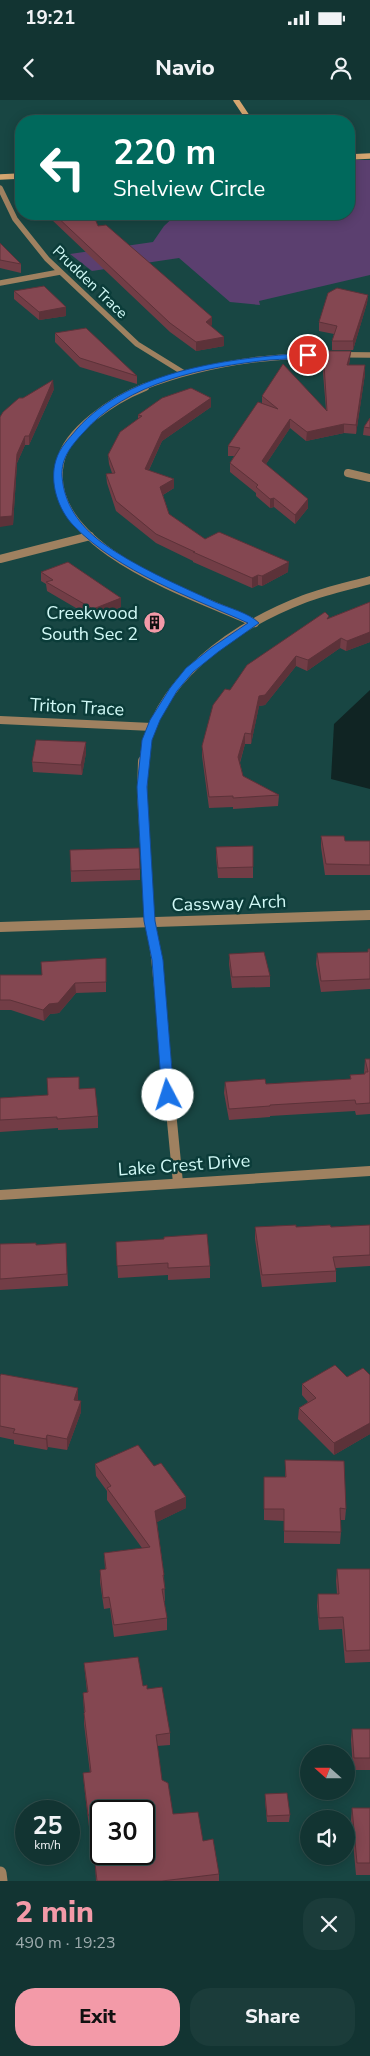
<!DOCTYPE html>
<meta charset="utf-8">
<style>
:root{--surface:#123432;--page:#1b3c3a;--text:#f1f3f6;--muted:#9caaac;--line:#314f4d;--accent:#f39aa8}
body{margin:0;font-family:"Nunito Sans",sans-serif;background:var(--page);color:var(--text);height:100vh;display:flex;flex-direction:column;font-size:19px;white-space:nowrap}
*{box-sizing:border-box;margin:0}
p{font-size:16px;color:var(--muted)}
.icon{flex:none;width:28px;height:28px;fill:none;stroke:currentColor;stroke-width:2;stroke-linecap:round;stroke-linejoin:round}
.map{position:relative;height:1781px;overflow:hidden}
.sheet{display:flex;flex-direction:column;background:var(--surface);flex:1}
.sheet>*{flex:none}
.banner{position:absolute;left:15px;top:15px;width:340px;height:105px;border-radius:20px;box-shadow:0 2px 12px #0003,0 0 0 1px var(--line);background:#00695c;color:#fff;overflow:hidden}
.needle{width:32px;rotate:291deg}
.buttons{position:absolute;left:300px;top:1645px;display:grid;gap:10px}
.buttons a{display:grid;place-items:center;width:55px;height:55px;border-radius:50%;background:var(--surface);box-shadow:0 2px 12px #0003,0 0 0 1px var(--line);font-size:25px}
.speed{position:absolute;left:15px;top:1700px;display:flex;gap:10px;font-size:25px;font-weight:700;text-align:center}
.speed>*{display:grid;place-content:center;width:65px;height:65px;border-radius:50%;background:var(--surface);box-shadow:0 2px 12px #0003,0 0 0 1px var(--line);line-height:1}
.speed small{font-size:12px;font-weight:400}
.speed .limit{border:2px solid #111;border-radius:8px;background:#fff;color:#111}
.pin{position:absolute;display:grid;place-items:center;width:42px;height:42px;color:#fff;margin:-21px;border:2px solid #fff;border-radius:50%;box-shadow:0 1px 5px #0007}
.me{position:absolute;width:55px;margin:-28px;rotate:355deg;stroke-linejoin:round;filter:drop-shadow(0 0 4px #0008)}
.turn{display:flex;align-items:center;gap:18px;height:105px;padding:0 15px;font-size:22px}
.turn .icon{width:65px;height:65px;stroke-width:2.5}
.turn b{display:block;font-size:35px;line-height:42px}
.round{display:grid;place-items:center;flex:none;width:52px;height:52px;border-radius:20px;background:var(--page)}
.headline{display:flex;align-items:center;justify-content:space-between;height:85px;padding:0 15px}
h1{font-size:30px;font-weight:800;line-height:38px;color:var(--accent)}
.primary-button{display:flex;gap:10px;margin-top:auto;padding:10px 15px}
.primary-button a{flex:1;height:58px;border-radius:20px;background:var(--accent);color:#111;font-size:20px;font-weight:800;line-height:58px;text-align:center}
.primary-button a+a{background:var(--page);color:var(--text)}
.status{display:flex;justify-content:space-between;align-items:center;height:35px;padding:0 25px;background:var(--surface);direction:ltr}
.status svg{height:14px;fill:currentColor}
header{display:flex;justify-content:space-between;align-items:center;height:65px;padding:0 15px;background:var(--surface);font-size:22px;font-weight:800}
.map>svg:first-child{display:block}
.green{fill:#5b3f6f}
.water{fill:#102423}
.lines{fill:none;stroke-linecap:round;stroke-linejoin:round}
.street-far3{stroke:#9f8160;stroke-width:5.5}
.street-far2{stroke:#9f8160;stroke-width:8}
.street-far1{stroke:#9f8160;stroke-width:10}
.street{stroke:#9f8160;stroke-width:13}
.secondary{stroke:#d5a670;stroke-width:5.5}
.wall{fill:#723d46}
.shaded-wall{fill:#5c3239}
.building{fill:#844751;stroke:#5c3239;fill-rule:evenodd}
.route{fill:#1a73e8;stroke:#114b97}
.labels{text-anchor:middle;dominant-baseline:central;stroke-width:5;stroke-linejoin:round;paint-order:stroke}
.far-street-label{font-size:15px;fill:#d1f9f6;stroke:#0b3c39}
.poi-label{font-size:18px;fill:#d1f9f6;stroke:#0b3c39;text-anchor:end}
.street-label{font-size:18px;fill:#d1f9f6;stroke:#0b3c39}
</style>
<div class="status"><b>19:21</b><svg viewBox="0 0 49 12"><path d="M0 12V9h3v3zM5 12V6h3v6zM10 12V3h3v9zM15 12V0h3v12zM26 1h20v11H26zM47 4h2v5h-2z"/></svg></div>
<header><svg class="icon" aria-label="back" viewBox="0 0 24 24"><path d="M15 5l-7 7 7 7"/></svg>Navio<svg class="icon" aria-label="person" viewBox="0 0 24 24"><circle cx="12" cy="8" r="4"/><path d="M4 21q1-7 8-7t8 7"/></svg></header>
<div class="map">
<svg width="370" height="1781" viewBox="0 0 370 1781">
<rect width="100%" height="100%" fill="#184643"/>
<!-- green -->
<polygon class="green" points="349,60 370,60 370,175 259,201 260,205 230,202 179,158 92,171 70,154 153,142 164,126 177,114 349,114"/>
<!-- water -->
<polygon class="water" points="370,590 370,689 331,679 334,624"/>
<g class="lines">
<!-- street-far3 -->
<g class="street-far3">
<polyline points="0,88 15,119 47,159 137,244 184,273"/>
<polyline points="0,183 60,172"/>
<path d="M142,288C215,259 292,253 370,255"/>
</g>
<!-- street-far2 -->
<g class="street-far2">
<path d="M145,287C115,299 66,330 60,363C43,449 197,496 255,523"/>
<polyline points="348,373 370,378"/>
<polyline points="0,459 90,436"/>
<polyline points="0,620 152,627"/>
<path d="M143,662C153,581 234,526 304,499C325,491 348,486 370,480"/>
</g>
<!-- street-far1 -->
<g class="street-far1">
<polyline points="143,661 142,693 149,812 156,857 178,1083"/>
<polyline points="0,827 370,815"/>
<polyline points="0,1095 370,1071"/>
</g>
<!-- street -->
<polyline class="street" points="0,1773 1,1781"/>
<!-- secondary -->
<g class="secondary">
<polyline points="236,0 250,21"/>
<polyline points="349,57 370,56"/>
<polyline points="0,77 21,76"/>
</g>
</g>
<!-- wall -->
<g class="wall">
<polygon points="51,114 93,114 98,126 212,217 211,226 224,246 196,251 170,232 51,119"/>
<polygon points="0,143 21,164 21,173 0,168"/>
<polygon points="14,191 66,207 66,216 39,220 14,199"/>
<polygon points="368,195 367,203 353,250 332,250 332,241 334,234 319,231 319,222"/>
<polygon points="55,233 137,276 137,284 80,267 55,242"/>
<polygon points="350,259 349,265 365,265 365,274 356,334 344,333 306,341 290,328 266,364 308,408 295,424 274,407 270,408 256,396 256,393 230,372 230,363 234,356 228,356 228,346 262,303 262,296 326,310 323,273 324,264"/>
<polygon points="54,289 29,345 25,345 17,363 13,425 3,312 23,298"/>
<polygon points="211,307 162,341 149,370 174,388 163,395 169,414 205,439 288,472 262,486 258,485 252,488 193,462 193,461 156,443 116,411 107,383 106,374 112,373 109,364 108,355 138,319 138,315"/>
<polygon points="370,318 370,336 363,335 364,327"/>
<polygon points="41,472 121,507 93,518 47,491 46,484 41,481"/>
<polygon points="370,502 370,542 346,551 340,548 307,571 296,566 265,605 259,606 251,644 245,644 240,663 243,676 279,695 278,706 233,709 233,707 209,708 202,656 202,646 230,590 329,518"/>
<polygon points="86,642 86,653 82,675 33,672 32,662"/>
<polygon points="321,736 345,741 370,741 370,775 325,775 321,747"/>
<polygon points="253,746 253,778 218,778 216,757 216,747"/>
<polygon points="70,750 140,769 140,780 71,782"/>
<polygon points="370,849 370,889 321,892 316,864 317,853 368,852"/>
<polygon points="229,854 270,876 270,887 232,888 229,864"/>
<polygon points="106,858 106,892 76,893 59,913 50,914 44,921 11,910 0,910 0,875 42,875"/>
<polygon points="365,959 370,959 370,1014 356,1015 355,1011 270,1016 270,1017 229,1020 224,993 225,982 266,984 350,979 350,975 364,974"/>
<polygon points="79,989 98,1016 98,1028 58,1030 58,1028 0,1032 0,998 48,995"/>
<polygon points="370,1125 370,1166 336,1168 336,1182 262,1187 255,1139 255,1127 331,1127"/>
<polygon points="116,1142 210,1166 210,1178 168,1180 168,1175 118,1178"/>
<polygon points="66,1143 68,1186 0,1190 0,1144 36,1145"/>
<polygon points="370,1275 370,1334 334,1355 298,1319 299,1308 308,1302 302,1295 302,1284 347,1277"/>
<polygon points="0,1276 78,1288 78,1300 81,1312 67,1350 48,1347 47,1350 14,1344 14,1340 0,1337"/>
<polygon points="285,1360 346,1409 345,1420 340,1420 341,1432 340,1444 284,1443 284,1421 264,1420 264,1377 285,1377"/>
<polygon points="95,1364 186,1408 157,1422 164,1475 165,1501 164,1501 167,1518 167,1530 114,1537 110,1508 104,1509 100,1482 100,1470 105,1469 104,1453 142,1448 107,1400 107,1391 96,1376"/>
<polygon points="337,1469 370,1469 370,1562 345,1563 342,1529 319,1530 317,1506 318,1494 337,1494 336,1481"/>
<polygon points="84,1563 143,1586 147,1589 170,1633 170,1645 157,1646 162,1680 173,1714 203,1741 219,1774 219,1781 96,1781 95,1763 97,1763 93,1726 89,1727 84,1685 83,1673 90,1673 84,1624 84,1613 83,1593 87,1592"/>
<polygon points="352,1629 370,1629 370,1670 353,1670 351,1640"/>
<polygon points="265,1694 290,1715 289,1722 267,1722 265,1700"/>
<polygon points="352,1708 370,1708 370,1775 356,1775 351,1720"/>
</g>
<!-- shaded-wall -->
<g class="shaded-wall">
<polygon points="368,195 367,203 353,250 353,241"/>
<polygon points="66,207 66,216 39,220 39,212"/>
<polygon points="212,217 212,225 206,231 206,222"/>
<polygon points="224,237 224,246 196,251 196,242"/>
<polygon points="351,251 350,259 347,273 347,265"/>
<polygon points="365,265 365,274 356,334 356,325"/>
<polygon points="53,280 54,289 29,345 29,336"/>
<polygon points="211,298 211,307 162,341 145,378 145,369 162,332"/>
<polygon points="290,319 290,328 262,370 262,361"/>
<polygon points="344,324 344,333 306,341 307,332"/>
<polygon points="25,336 25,345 17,363 13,425 0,427 0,417 17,354"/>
<polygon points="174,379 174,388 161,396 160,387"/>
<polygon points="274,398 274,407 270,408 270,399"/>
<polygon points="308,399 308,408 295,424 295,415"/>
<polygon points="289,462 288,472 262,486 262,476"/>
<polygon points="258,475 258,485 252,488 252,478"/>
<polygon points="121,498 121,507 93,518 93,509"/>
<polygon points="370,532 370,542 346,551 347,541"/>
<polygon points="341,538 340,548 307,571 308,560"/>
<polygon points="296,556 296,566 265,605 259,606 251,644 251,634 259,596"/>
<polygon points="245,633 245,644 238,668 238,657"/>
<polygon points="86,642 86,653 82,675 81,665"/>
<polygon points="75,883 76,893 59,913 50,914 44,921 43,910 49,904"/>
<polygon points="78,1288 78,1300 74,1311 74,1300"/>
<polygon points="81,1301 81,1312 67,1350 67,1339"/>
<polygon points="370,1323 370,1334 334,1355 334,1343"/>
<polygon points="47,1335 48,1347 47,1350 46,1339"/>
<polygon points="186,1397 186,1408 155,1423 155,1411"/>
</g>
<!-- building -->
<g class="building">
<polygon points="54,114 93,114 98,126 106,125 212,217 206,222 224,237 196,242 170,223"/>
<polygon points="0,143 21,164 0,160"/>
<polygon points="44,186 66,207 39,212 14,191"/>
<polygon points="337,188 368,195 353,241 332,241 337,226 319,222 328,193"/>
<polygon points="86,228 137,276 80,258 55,233"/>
<polygon points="329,251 351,251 347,265 365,265 356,325 344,324 307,332 290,319 262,361 308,399 295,415 274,398 270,399 256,387 258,385 230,363 240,348 228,346 258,302 278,309 262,296 283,264 327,311 324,264 325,264"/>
<polygon points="53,280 29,336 25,336 17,354 12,416 0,417 0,317 3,312 19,298 23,298"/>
<polygon points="191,288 211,298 162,332 145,369 174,379 160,387 169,414 205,439 219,432 289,462 262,476 258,475 252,478 193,452 195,452 156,434 116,401 106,374 115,373 108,355 120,332 142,316 138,315 162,298"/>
<polygon points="370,318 370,328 364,327"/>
<polygon points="68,462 121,498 93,509 46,482 53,480 41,472"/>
<polygon points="370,502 370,532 347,541 341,538 308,560 296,556 265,595 259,596 251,634 245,633 238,657 243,676 279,695 233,698 233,696 209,697 202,646 213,605 225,589 230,590 247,565 325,512 329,516 327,519"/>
<polygon points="36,640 86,642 81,665 32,662"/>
<polygon points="321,736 344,736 345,741 370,741 370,765 326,764"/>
<polygon points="253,746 253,767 218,768 216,747"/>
<polygon points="139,748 140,769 71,771 70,750"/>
<polygon points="368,849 370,849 370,879 321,881 317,853 368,852"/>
<polygon points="264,852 270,876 232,877 229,854"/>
<polygon points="106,858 106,882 75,883 58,903 49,904 43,910 10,900 0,900 0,875 42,875 41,862"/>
<polygon points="365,959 370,959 370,1003 356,1004 355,1000 270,1005 270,1006 229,1009 225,982 265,979 266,984 351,979 350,975 365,974 365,972 368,972"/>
<polygon points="79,977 79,989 95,988 98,1016 57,1019 57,1017 0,1020 0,998 48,995 47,978"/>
<polygon points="296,1125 296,1127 330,1125 331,1127 370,1125 370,1155 333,1157 336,1171 262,1175 255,1127"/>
<polygon points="207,1134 210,1166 168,1168 168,1163 117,1166 116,1142 164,1139 164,1137"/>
<polygon points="36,1143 36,1145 66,1143 67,1174 0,1179 0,1144"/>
<polygon points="335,1265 347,1277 363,1268 370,1275 370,1323 334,1343 299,1308 316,1298 302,1284"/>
<polygon points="1,1274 78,1288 74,1300 81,1301 67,1339 47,1335 46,1339 13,1333 15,1329 0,1326 0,1276"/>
<polygon points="138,1345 154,1366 161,1363 186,1397 155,1411 164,1475 163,1475 165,1489 162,1489 167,1518 114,1525 109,1497 103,1498 100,1470 106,1469 104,1453 150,1447 107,1388 111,1386 95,1364"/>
<polygon points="285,1360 344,1361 346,1409 340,1408 341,1432 284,1431 284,1409 264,1409 264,1377 286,1377"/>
<polygon points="337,1469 370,1469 370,1550 346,1551 343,1517 319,1518 318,1494 339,1494"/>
<path d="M138,1557L143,1586L147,1585V1589L162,1587L170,1633L156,1635L162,1680L168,1683L173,1714L198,1712L203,1741L213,1739L219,1774L162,1781H97L95,1763H97L92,1715H88L83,1673L91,1672L84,1613L85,1612L83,1593L88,1592L84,1563ZM101,1711H144V1754H101Z"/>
<polygon points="352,1629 370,1629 370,1658 354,1658"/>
<polygon points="287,1693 290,1715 267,1716 265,1694"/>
<polygon points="352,1708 370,1708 370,1763 357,1763"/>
</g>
<!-- route -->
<path class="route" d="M308,253L311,254V257C297,259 283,259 269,260C204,267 127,282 83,333C71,346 61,358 62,376C64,404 79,425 101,442C136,467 176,484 215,502C229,508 249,513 259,523L218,552L193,572L177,591L160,620L152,640L147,687L155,821L163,860L174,995L168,999L162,995L152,860L144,821L137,687L142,640L150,620L170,588L186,568L211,548L248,523C191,497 119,472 74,426C58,410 49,382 56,360C60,347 68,340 77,329C130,269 232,258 308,253Z"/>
<!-- icons -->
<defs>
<symbol id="building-disc" viewBox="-11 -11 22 22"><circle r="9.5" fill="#f39aa8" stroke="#0b3c39"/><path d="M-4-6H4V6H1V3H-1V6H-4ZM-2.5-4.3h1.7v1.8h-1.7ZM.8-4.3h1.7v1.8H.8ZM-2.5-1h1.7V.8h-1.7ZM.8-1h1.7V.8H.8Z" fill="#111"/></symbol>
</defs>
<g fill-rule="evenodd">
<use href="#building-disc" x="142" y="510" width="25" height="25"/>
</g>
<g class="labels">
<!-- far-street labels -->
<g class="far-street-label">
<text transform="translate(90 182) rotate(44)">Prudden Trace</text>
</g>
<!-- poi labels -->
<g class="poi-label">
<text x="138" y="513">Creekwood<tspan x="138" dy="21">South Sec 2</tspan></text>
</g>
<!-- street labels -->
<g class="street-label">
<text transform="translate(77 607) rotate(3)">Triton Trace</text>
<text transform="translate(229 803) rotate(-2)">Cassway Arch</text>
<text transform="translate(184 1065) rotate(-4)">Lake Crest Drive</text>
</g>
</g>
</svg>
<div class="buttons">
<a><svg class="needle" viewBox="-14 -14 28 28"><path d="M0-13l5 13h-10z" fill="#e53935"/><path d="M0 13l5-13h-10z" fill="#9caaac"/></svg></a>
<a><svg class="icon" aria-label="sound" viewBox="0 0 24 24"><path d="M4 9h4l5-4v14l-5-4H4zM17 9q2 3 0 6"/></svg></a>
</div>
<div class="speed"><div>25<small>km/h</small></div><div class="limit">30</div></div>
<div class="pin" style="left:308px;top:255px;background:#d93025"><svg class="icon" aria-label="arrive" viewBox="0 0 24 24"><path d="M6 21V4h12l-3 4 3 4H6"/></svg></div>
<svg class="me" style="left:168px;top:995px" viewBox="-20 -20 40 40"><circle r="19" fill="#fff"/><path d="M0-13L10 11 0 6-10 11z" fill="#1a73e8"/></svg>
<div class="banner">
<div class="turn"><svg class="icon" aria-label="left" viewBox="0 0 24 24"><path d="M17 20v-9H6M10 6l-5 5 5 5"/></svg><div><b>220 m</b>Shelview Circle</div></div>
</div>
</div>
<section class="sheet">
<div class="headline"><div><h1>2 min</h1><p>490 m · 19:23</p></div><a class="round"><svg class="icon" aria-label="close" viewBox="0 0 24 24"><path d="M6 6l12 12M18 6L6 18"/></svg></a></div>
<div class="primary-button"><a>Exit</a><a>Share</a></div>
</section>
